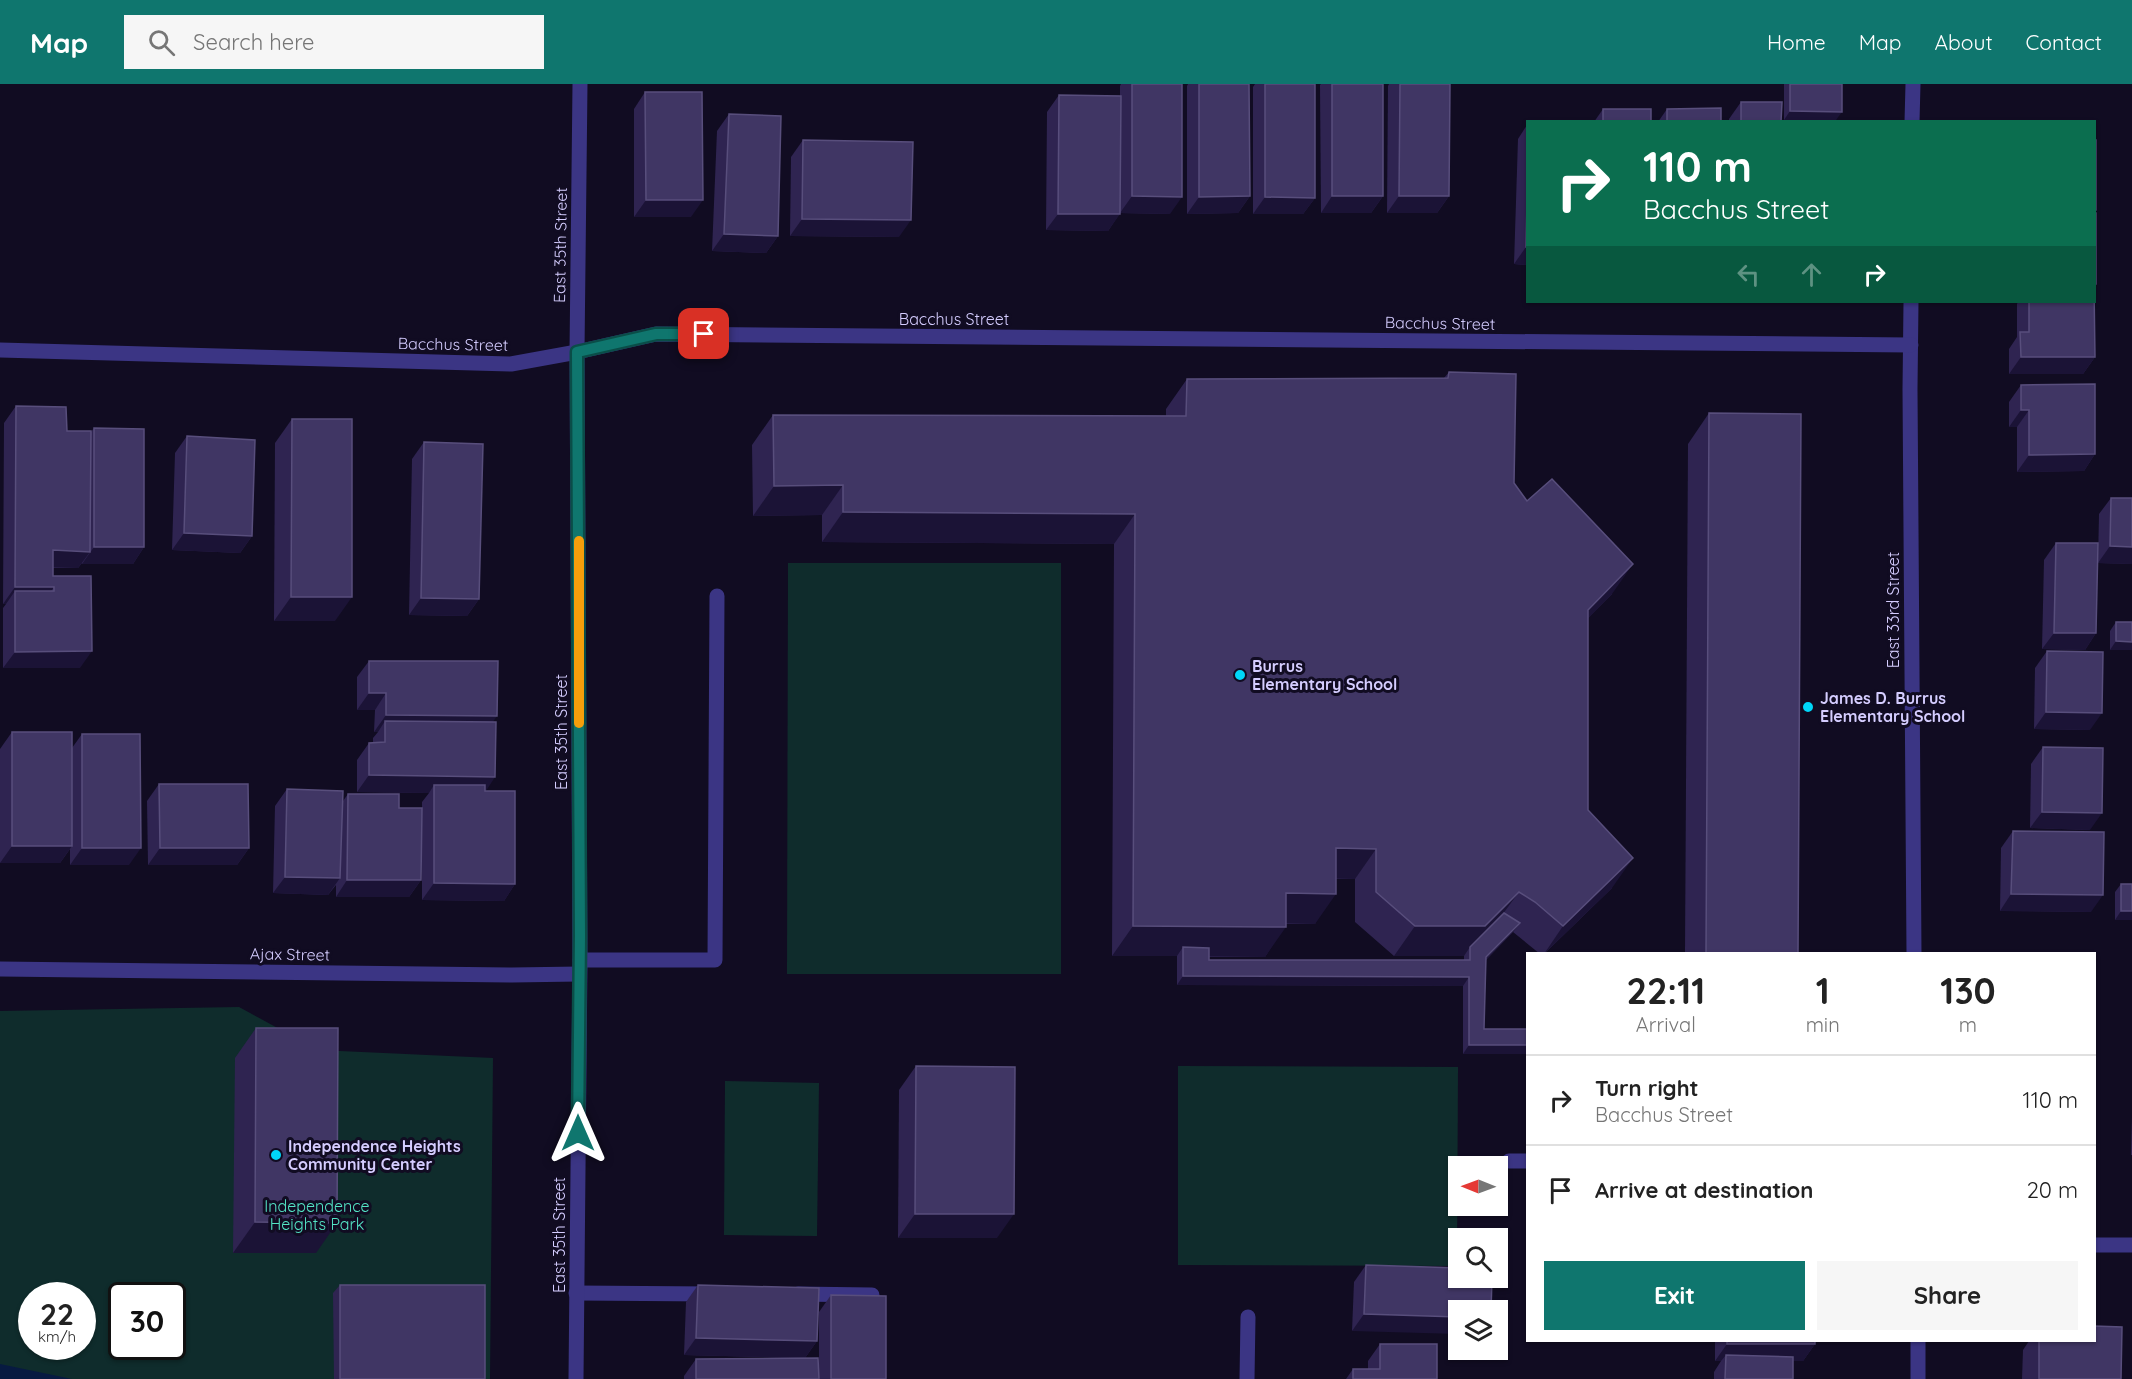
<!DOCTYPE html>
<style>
:root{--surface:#fff;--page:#f6f6f6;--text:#222;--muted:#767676;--line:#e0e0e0;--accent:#0f766e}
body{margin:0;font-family:Quicksand,sans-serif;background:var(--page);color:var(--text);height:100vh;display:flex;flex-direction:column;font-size:22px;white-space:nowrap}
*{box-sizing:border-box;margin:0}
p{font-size:20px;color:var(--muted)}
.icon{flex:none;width:33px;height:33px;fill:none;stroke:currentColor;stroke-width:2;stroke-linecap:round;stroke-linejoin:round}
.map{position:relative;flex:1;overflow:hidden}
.side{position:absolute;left:1526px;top:868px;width:570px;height:390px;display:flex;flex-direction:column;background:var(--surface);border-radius:0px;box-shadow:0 2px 4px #0004}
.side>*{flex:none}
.top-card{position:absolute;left:1526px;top:36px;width:570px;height:183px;border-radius:0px;box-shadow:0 2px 4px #0004;background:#0b6e4f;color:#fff;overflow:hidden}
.needle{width:39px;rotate:271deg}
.tools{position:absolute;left:1448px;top:1072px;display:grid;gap:12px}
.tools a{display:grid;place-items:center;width:60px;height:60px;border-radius:0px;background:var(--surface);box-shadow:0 2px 4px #0004;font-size:30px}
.speed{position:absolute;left:18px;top:1198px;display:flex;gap:12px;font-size:30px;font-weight:700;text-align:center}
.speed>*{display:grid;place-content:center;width:78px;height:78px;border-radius:50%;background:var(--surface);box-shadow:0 2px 4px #0004;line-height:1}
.speed small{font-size:15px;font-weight:400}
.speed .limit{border:3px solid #111;border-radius:9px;background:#fff;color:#111}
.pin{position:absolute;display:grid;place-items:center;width:51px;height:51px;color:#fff;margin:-26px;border-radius:12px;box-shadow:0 3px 9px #0006}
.me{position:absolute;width:66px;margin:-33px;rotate:0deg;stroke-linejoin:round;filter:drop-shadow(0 0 4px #0008)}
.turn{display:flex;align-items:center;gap:21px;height:126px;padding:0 18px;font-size:27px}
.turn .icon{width:78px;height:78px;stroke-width:2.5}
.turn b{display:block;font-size:42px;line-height:51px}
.lanes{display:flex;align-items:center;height:57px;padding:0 18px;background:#0003;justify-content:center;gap:30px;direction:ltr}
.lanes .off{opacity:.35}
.eta{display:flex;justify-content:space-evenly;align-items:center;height:102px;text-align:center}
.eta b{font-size:36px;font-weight:700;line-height:42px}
.button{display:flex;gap:12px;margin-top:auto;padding:12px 18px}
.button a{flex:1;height:69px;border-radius:0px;background:var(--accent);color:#fff;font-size:24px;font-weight:700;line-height:69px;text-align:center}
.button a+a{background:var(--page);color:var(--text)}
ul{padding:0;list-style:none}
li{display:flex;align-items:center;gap:18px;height:90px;padding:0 18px;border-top:2px solid var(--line)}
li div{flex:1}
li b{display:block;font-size:22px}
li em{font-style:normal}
header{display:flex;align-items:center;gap:36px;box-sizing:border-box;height:84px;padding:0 30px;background:var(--accent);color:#fff}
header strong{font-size:28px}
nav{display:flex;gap:33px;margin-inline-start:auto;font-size:21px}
.search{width:420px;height:54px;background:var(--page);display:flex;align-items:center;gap:15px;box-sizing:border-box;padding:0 21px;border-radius:0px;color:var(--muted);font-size:22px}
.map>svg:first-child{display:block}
.green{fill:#0f2c2c;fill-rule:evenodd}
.water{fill:#071a41}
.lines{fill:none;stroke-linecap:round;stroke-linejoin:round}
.service{stroke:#3b3584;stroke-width:15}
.minor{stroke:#3b3584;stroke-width:15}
.wall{fill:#2f2451;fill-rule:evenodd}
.shaded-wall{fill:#1b1336}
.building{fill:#403664;stroke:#584e7c;stroke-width:1.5}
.route-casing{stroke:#0a4d48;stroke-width:15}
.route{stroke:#0f766e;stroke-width:10}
.slow{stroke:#f59e0b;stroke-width:10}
.poi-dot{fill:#00d6f8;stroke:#110c22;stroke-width:2}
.labels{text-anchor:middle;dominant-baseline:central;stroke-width:6;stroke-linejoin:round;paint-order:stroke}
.street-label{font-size:16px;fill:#d5cdff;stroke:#110c22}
.poi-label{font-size:16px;font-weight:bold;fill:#d5cdff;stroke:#110c22;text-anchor:start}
.park-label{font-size:16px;fill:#54e5c6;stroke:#110c22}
</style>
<header>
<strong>Map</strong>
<div class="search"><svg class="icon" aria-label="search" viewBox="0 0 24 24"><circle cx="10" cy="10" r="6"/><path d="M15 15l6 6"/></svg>Search here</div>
<nav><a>Home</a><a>Map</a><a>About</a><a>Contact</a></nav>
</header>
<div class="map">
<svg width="2132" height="1295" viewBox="0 0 2132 1295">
<rect width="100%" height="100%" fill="#110c22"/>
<!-- green -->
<g class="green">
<polygon points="788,479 1061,479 1061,890 787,890"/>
<path d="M239,923L318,966L493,974L490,1295H0V927ZM32,1212H82V1263H32ZM122,1212H172V1263H122Z"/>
<polygon points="1178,982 1458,983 1457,1182 1178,1181"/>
<polygon points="725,997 819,999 817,1152 724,1151"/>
</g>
<!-- water -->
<polygon class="water" points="0,1280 72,1295 0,1295"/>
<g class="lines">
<!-- service -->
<g class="service">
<polyline points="580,876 715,876 717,512"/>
<polyline points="1509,1077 1527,1077"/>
<polyline points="576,1209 711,1210"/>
<polyline points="798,1210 872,1211"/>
</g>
<!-- minor -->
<g class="minor">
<polyline points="1912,38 1913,0"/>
<polyline points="1911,218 1910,305 1914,870"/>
<polyline points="0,266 511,280 577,268 656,250 1911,261"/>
<polyline points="0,885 512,891 579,890"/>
<polyline points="2094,1161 2132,1161"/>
<polyline points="576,1295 580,876 577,268 580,0"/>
<polyline points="1247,1295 1248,1233"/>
<polyline points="1918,1295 1918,1257"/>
</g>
</g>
<!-- wall -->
<g class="wall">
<polygon points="1121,0 1182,0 1170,130 1120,129 1108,147 1046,146 1047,28 1059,11 1120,12 1120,2"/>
<polygon points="1188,0 1249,0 1250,112 1238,129 1187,130 1187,2"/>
<polygon points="1255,0 1315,0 1315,114 1303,130 1253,130 1253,3"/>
<polygon points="1321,0 1383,0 1383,112 1371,129 1321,129 1320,1"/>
<polygon points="1389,0 1450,0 1449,112 1437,129 1387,129 1388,2"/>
<polygon points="1784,0 1842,0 1836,36 1784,36"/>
<polygon points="645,8 691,133 634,133 634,25"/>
<polygon points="1741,18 1781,38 1729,38 1729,35"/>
<polygon points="1603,25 1651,38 1594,38"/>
<polygon points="1667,25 1721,38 1658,38"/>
<polygon points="729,30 778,152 766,169 712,167 717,47"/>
<polygon points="1527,41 1527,181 1514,180 1518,55"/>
<polygon points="803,56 899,153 790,152 791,73"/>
<polygon points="2094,129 2096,129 2096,200 2094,203 2095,273 2083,290 2009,290 2009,265 2017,253 2017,220 2018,218 2094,218"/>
<path d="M1449,288L1514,399L1527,417L1612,510L1588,534V726L1612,804L1544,870H1540L1513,848L1486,876L1484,945H1527V970H1463V902L1177,901V872H1112L1114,460L822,458V431L753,432L752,361L773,331L1166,332V325L1187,295L1444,294ZM1336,795H1355V838L1394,872H1464V876H1209V873H1265L1286,840H1315Z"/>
<polygon points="2021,301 2095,370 2084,387 2017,388 2017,343 2009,343 2009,318"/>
<polygon points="16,322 67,347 91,348 94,344 144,463 133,480 82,480 82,479 78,484 53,484 53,492 80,584 3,584 3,524 6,520 3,520 4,339"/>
<polygon points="1709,329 1798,870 1685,870 1688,360"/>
<polygon points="292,335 335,537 274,537 275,359"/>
<polygon points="187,352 252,452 240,469 172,466 175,369"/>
<polygon points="424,358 479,515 467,532 409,531 412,375"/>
<polygon points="2111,414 2132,480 2098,479 2099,430"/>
<polygon points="2056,459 2096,549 2085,566 2042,565 2044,476"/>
<polygon points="2116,538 2132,538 2132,566 2110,566 2110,547"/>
<polygon points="2047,567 2090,646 2034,645 2035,584"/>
<polygon points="369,577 493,638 486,707 515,800 504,817 422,816 422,718 429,709 357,708 357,676 369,659 373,659 373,654 378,648 374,648 375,626 357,626 357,593"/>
<polygon points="12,648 72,664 82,650 129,781 70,781 70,765 60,779 0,779 0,665"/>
<polygon points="2043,663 2090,746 2030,744 2031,680"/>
<polygon points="159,700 249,764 237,781 148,781 147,717"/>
<polygon points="287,705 343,717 348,710 399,724 421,796 409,813 336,813 336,801 328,811 273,809 275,722"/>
<polygon points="2013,747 2091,828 2000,827 2001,764"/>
<polygon points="2121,800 2132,800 2132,836 2115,836 2115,808"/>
<polygon points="256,944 316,1169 233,1169 235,974"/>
<polygon points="916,982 997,1154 898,1154 899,1006"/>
<polygon points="2132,1032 2132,1071 2131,1071"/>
<polygon points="1366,1181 1458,1184 1352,1247 1354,1198"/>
<polygon points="340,1201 485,1295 334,1295 333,1209"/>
<polygon points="698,1201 817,1257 805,1274 684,1271 686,1218"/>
<polygon points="831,1211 886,1295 819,1295 819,1228"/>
<polygon points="1715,1257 1815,1257 1815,1260 1803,1277 1793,1277 1793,1295 1714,1295 1714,1288 1721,1277 1715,1277"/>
<polygon points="2029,1257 2094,1257 2121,1295 2022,1295 2023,1266"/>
<polygon points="1380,1260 1437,1295 1346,1295 1353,1285 1368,1285 1368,1277"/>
<polygon points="696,1275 819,1295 684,1295 684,1292"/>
</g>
<!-- shaded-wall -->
<g class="shaded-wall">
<polygon points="1790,27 1842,28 1836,36 1784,36"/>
<polygon points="1132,112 1182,113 1170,130 1120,129"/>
<polygon points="1250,112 1238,129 1187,130 1199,113"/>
<polygon points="1332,112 1383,112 1371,129 1321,129"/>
<polygon points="1399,112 1449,112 1437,129 1387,129"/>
<polygon points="1265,113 1315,114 1303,130 1253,130"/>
<polygon points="646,116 703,116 691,133 634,133"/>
<polygon points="1058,130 1120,130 1108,147 1046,146"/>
<polygon points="802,135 911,136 899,153 790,152"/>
<polygon points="724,150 778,152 766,169 712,167"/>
<polygon points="1526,163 1527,163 1527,181 1514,180"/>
<polygon points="2021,273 2095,273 2083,290 2009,290"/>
<polygon points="2021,326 2029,326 2017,343 2009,343"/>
<polygon points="2095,370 2084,387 2017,388 2029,371"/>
<polygon points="843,401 822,431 753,432 774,402"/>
<polygon points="843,428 1135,430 1114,460 822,458"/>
<polygon points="184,449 252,452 240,469 172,466"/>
<polygon points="2110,462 2132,463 2132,480 2098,479"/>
<polygon points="94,463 144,463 133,480 82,480"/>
<polygon points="53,466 90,468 78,484 42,483"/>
<polygon points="1633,480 1612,510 1567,556 1588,526"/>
<polygon points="15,503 54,503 42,520 15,507 6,520 3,520"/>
<polygon points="291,513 352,513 335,537 274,537"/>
<polygon points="421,514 479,515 467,532 409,531"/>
<polygon points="2054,549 2096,549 2085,566 2042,565"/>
<polygon points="2116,557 2132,558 2132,566 2110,566"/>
<polygon points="92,567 80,584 3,584 15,568"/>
<polygon points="369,609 386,609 375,626 357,626"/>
<polygon points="2046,628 2102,629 2090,646 2034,645"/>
<polygon points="386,631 497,632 485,649 385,637 378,648 374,648"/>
<polygon points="369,691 495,693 484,710 434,701 429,709 357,708"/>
<polygon points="2042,728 2102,729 2090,746 2030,744"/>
<polygon points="12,762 72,762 60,779 0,779"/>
<polygon points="82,764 141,764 129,781 70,781"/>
<polygon points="160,764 249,764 237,781 148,781"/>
<polygon points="1336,764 1376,765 1355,795 1315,794"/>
<polygon points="1633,774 1612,804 1544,870 1563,842"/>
<polygon points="285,793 340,794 328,811 273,809"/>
<polygon points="347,796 421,796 409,813 336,813"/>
<polygon points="434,799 515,800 504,817 422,816"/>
<polygon points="1519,808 1497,838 1470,863 1464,872 1394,872 1415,842"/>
<polygon points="1286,809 1336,810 1315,840 1265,839"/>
<polygon points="2011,810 2103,811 2091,828 2000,827"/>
<polygon points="2121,827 2132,827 2132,836 2115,836"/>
<polygon points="1520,839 1513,848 1480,881 1486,873"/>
<polygon points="1133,842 1286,843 1265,873 1183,872 1183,863 1177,872 1112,872"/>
<polygon points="1183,892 1469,893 1463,902 1177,901"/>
<polygon points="1469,961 1527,961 1527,970 1463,970"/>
<polygon points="915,1130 1014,1130 997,1154 898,1154"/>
<polygon points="255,1138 337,1139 316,1169 233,1169"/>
<polygon points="1364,1230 1458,1233 1458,1250 1352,1247"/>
<polygon points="696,1254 817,1257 805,1274 684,1271"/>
<polygon points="1727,1260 1815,1260 1803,1277 1725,1277 1726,1271 1721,1277 1715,1277"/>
</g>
<!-- building -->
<g class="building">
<polygon points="1132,0 1182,0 1182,113 1132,112"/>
<polygon points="1199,0 1249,0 1250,112 1199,113"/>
<polygon points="1265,0 1315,0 1315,114 1265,113"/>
<rect x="1332" y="0" width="51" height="112"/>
<polygon points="1400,0 1450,0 1449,112 1399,112"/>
<polygon points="1790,0 1842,0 1842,28 1790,27"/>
<polygon points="645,8 702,8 703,116 646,116"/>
<polygon points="1059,11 1121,12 1120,130 1058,130"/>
<polygon points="1741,18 1782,18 1781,38 1741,38"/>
<polygon points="1721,24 1721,38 1667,38 1667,25"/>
<rect x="1603" y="25" width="48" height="13"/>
<polygon points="729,30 781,32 778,152 724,150"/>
<polygon points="803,56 913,58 911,136 802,135"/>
<rect x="2094" y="56" width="2" height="70"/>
<polygon points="1527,117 1527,163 1526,163"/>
<rect x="2094" y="129" width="2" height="71"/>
<polygon points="2094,203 2095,273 2021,273 2020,248 2029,248 2029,218 2094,218"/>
<polygon points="1449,288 1516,290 1514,399 1527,417 1552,395 1633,480 1588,526 1588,726 1633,774 1563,842 1535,818 1519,808 1485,842 1415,842 1376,808 1376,765 1336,764 1336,810 1286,809 1286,843 1133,842 1135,430 843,428 843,401 774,402 773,331 1186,332 1187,295 1448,294"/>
<polygon points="2095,300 2095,370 2029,371 2029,326 2021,326 2021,301"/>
<polygon points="16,322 66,323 67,347 91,347 90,468 53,466 53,492 91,492 92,567 15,568 15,507 54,507 54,503 15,503"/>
<polygon points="1709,329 1801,330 1798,870 1706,870"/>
<polygon points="292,335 352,335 352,513 291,513"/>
<polygon points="94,344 144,345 144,463 94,463"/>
<polygon points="187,352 255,356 252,452 184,449"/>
<polygon points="424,358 483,360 479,515 421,514"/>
<polygon points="2111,414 2132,414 2132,463 2110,462"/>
<polygon points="2056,459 2098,459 2096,549 2054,549"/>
<polygon points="2116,538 2132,538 2132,558 2116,557"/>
<polygon points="2047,567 2103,568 2102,629 2046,628"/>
<polygon points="369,577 498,577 497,632 386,631 386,609 369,609"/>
<polygon points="385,637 496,638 495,693 369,691 369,659 385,658"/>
<rect x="12" y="648" width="60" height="114"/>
<polygon points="82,650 140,650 141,764 82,764"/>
<polygon points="2043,663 2103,664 2102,729 2042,728"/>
<polygon points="159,700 248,700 249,764 160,764"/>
<polygon points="434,701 485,701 485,707 515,707 515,800 434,799"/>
<polygon points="287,705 343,707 340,794 285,793"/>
<polygon points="348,710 399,710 399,724 422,724 421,796 347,796"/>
<polygon points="2013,747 2104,748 2103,811 2011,810"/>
<rect x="2121" y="800" width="11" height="27"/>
<polygon points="1504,829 1520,839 1486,873 1484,945 1527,945 1527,961 1469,961 1469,893 1183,892 1183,863 1209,864 1209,876 1470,876 1470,863"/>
<polygon points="256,944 338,944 337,1139 255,1138"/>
<polygon points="916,982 1015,983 1014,1130 915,1130"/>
<polygon points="1366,1181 1458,1184 1458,1194 1492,1194 1491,1227 1458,1227 1458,1233 1364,1230"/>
<rect x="340" y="1201" width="145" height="94"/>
<polygon points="698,1201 819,1204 817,1257 696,1254"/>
<polygon points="831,1211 886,1212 886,1295 831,1295"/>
<polygon points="2094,1242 2122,1243 2121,1295 2039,1295 2039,1257 2094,1257"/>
<rect x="1727" y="1257" width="88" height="3"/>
<polygon points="1380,1260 1437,1260 1437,1295 1353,1295 1353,1285 1380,1285"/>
<polygon points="1726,1271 1793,1273 1793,1295 1725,1295"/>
<polygon points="818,1274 819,1295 696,1295 696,1275"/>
</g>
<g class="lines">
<defs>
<polyline id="route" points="578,1049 580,852 577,268 656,250 704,250"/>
</defs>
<!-- route casing -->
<use href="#route" class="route-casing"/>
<!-- route -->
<use href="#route" class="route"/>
<!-- slow -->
<polyline class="slow" points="579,457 579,639"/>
</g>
<!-- markers -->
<g class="poi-dot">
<circle cx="1240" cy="591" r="6"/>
<circle cx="1808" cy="623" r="6"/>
<circle cx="276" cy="1071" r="6"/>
</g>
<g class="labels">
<!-- street labels -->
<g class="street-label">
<text transform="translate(560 161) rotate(-89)">East 35th Street</text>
<text x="954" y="235">Bacchus Street</text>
<text transform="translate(1440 239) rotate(1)">Bacchus Street</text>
<text transform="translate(453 260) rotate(1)">Bacchus Street</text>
<text transform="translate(1893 526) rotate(-90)">East 33rd Street</text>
<text transform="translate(561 648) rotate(-90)">East 35th Street</text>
<text transform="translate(290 870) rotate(1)">Ajax Street</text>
<text transform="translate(559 1151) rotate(-90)">East 35th Street</text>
</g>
<!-- poi labels -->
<g class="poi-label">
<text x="1252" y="582">Burrus<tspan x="1252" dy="18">Elementary School</tspan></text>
<text x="1820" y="614">James D. Burrus<tspan x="1820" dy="18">Elementary School</tspan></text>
<text x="288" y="1062">Independence Heights<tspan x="288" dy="18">Community Center</tspan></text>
</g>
<!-- park labels -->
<g class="park-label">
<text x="317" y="1122">Independence<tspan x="317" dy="18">Heights Park</tspan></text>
</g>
</g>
</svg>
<div class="tools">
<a><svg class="needle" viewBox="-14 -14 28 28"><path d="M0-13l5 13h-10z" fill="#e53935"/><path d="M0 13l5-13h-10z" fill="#767676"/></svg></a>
<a><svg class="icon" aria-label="search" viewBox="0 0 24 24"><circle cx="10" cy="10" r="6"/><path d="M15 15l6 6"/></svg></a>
<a><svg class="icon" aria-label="layers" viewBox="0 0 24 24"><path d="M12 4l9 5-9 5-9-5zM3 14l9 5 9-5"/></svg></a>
</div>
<div class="speed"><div>22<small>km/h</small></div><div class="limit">30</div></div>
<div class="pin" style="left:704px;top:250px;background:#d93025"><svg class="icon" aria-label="arrive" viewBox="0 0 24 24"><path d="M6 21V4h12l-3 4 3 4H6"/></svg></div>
<svg class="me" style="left:578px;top:1049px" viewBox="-20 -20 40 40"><path d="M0-17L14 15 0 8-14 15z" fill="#0f766e" stroke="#fff" stroke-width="4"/></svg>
<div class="top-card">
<div class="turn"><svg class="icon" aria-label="right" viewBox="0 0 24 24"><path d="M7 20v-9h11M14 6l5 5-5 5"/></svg><div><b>110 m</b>Bacchus Street</div></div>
<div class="lanes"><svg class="icon off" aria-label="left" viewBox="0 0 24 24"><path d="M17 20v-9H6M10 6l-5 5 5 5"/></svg><svg class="icon off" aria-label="ahead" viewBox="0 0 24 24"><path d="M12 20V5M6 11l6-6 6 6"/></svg><svg class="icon" aria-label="right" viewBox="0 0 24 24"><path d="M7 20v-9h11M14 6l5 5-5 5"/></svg></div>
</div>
<section class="side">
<div class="eta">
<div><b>22:11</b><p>Arrival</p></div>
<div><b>1</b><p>min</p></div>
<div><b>130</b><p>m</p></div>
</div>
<ul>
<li><svg class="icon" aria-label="right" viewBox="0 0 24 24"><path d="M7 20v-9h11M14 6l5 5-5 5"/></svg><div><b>Turn right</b><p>Bacchus Street</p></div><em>110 m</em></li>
<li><svg class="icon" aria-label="arrive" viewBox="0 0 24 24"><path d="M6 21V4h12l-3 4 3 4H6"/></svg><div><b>Arrive at destination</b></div><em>20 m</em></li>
</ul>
<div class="button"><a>Exit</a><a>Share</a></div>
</section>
</div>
